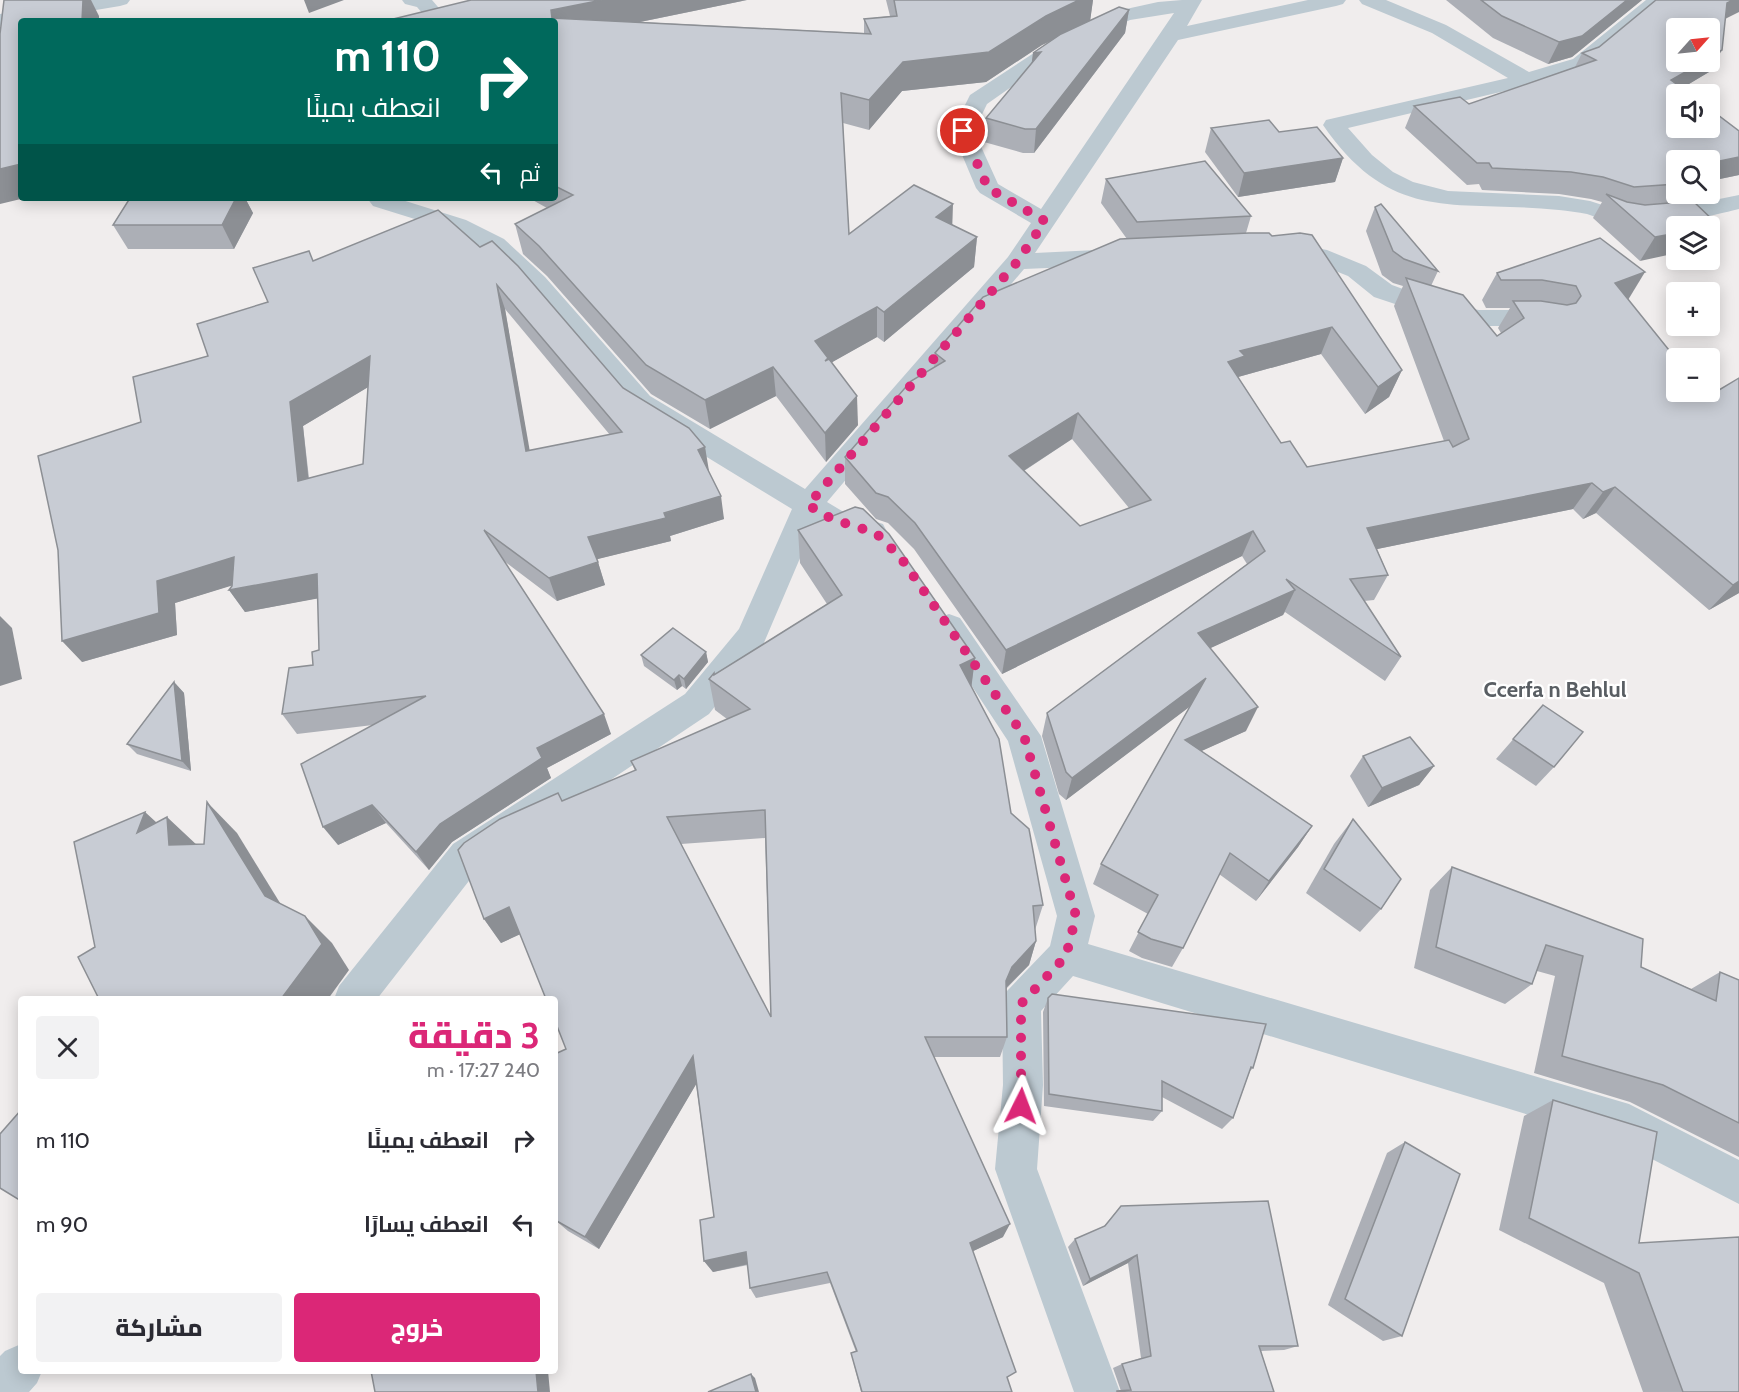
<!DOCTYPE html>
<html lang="ar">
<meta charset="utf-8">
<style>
:root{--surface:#fff;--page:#f2f2f3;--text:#2b2b33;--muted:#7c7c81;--accent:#db2777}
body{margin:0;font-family:Cabin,Cairo,sans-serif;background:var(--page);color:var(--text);direction:rtl;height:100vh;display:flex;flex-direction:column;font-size:22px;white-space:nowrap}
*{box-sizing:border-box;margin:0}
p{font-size:20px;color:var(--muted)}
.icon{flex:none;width:33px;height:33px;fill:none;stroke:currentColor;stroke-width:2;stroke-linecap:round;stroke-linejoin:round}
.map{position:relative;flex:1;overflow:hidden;direction:ltr}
.panel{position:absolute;left:18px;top:996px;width:540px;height:378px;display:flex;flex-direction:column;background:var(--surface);border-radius:6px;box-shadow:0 3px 15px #0003;direction:rtl}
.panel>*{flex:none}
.top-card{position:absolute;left:18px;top:18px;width:540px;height:183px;border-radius:6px;box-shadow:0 3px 15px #0003;direction:rtl;background:#00695c;color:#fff;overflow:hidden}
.needle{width:39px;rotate:63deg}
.fabs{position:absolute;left:1666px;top:18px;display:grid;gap:12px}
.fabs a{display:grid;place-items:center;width:54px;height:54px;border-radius:6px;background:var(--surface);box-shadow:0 3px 15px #0003;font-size:30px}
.pin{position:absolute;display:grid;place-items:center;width:51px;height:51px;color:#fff;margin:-26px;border:3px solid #fff;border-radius:50%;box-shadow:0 2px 6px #0007}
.me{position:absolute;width:66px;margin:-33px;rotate:3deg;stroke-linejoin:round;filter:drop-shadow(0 0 4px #0008)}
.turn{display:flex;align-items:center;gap:21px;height:126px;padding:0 18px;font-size:27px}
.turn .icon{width:78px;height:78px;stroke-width:2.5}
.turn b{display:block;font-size:42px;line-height:51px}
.then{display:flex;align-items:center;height:57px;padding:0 18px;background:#0003;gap:12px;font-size:22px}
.round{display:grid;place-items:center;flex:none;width:63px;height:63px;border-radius:6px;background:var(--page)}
.headline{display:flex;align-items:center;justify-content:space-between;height:102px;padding:0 18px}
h1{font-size:36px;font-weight:800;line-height:45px;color:var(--accent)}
.primary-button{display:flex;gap:12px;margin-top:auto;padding:12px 18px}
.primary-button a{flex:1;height:69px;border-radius:6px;background:var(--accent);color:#fff;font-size:24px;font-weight:800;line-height:69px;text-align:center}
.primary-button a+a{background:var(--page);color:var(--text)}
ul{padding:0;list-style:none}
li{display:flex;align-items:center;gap:18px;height:84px;padding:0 18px}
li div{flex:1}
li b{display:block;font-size:22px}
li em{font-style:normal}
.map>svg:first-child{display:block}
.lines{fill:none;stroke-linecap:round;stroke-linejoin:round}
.minor{fill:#bcc9d1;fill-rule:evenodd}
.wall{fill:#acafb6;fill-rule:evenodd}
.shaded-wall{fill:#8c8f94}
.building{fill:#c8ccd4;stroke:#8c8f94;stroke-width:1.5;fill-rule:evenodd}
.route{stroke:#db2777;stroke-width:10;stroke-dasharray:0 18}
.labels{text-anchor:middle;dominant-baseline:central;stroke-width:4.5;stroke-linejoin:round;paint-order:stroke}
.quarter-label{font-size:22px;font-weight:bold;fill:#595e63;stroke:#fff}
</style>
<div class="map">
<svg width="1739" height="1392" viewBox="0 0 1739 1392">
<rect width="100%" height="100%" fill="#f0eded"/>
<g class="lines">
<!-- minor -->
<g class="minor">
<polygon points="84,0 130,0 127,4 120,6 0,26 0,14"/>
<polygon points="402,0 432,0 450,21 429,21 417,7 405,4"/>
<path d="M1182,0H1202L1187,26L1308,0H1346L1343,4L1336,6L1178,40L1035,253L1117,249L1126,252L1129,257L1126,262L1117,265L1024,269L827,502L842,511L883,524L887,532L883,540L872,543L815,523L763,645L709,714L479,868L377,999H334L339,986L453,844L685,694L739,629L792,509L630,410L527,289L486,249L450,230L373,206L367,198H396L466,220L504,239L545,277L650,396L805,489L1008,257L1031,223L980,193L976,188L952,131L970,95L1043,47L1117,11L1158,2ZM1174,13L1041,209L998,184L974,131L987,104L1057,55L1130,20Z"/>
<path d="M1359,0H1386L1446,25L1529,72L1573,59L1646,0H1668L1587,67L1534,84L1348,128L1372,155L1393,172L1413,182L1448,191L1559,196L1590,201L1621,211L1680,207L1739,195V209C1706,217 1650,231 1617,225C1606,223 1597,217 1587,214C1578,212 1568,211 1559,210C1455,199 1393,226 1323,125L1326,120L1508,78L1432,33L1362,4Z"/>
<polygon points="1285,242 1327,250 1366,266 1392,285 1444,304 1479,310 1526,310 1558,316 1562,322 1558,328 1549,330 1526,326 1479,326 1440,319 1374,297 1348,276 1313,262 1276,255 1273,250 1276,245"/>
<polygon points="949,614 960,618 1041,736 1095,916 1088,944 1629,1104 1739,1160 1739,1204 1621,1143 1073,976 1041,1011 1043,1085 1037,1169 1120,1392 1074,1392 995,1169 1003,1085 1002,1004 1007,991 1050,946 1057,916 1008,741 933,627 938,618"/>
<polygon points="21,1344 21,1371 42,1371 37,1383 29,1392 0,1392 0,1356 5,1351"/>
</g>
</g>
<!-- wall -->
<g class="wall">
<polygon points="747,0 640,22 864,33 864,19 890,16 886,0 1093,0 1090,20 1129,10 1125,33 1034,153 1023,153 984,142 986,118 1032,63 1033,53 1051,41 1042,45 986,82 902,91 869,130 843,123 849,234 952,225 977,237 974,267 884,342 877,337 832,362 858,425 826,462 776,396 710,429 651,394 547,276 523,254 515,224 547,208 529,198 555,198 555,21"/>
<polygon points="1446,0 1642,0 1572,57 1548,64 1493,38"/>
<polygon points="1726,18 1709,72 1682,88 1739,131 1739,175 1715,180 1677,160 1677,194 1706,194 1702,200 1694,202 1640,261 1593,218 1602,202 1591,199 1559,194 1482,190 1479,184 1467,185 1405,128 1414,106 1469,104 1575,67 1582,53 1599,47"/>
<polygon points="1211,128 1279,132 1343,158 1335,182 1238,197 1205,152"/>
<path d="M1106,179L1251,216L1246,233L1402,370L1389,397L1365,414L1321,354L1238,377L1281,443L1307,467L1444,441L1394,306L1403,286L1393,283L1382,275L1366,231L1375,207L1438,271L1431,286L1497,336L1501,333L1498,328L1510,308H1486L1482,300L1497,273L1600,238L1628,299L1739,593L1709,610L1596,513L1583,519L1573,509L1377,549L1388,575L1374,600L1364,601L1401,657L1385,681L1285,612L1283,615L1210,648L1246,731L1201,751L1312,826L1298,847L1256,901L1219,874L1183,948L1172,967L1142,958L1129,951L1148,914L1093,884L1101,864L1190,706L1066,800L1059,794L1042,736L1047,713L1247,564L1242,556L1002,674L914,549L888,523L876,519L845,484V457L934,367L935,353L1127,239L1101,203ZM1072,439L1129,508L1080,526L1024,471Z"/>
<polygon points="130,198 245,198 253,213 234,249 128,249 113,225"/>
<path d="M438,210L623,388L705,447L708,471L724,519L670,536L671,541L597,559L605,585L557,601L504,561L611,734L547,768L551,778L452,842L429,870L386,823L338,845L373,725L297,734L282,714L313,665L319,650L318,598L245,612L229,590L232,585L175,603L177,635L82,662L141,422L208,356L313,261ZM505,309L610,435L529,451ZM368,387L363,464L309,478L303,426Z"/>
<path d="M798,530L975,658L971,687L1011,813L1043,905L1035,930L1036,941L1029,965L1006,989L1007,1037L1000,1057H934L1003,1237L973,1251L1007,1379L1012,1392H861L851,1353L856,1352L830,1283L756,1298L750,1288L748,1265L713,1272L704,1261L714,1217L696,1084L599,1249L568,1231L555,1220V1054L566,1049L520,934L501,943L484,919L562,801L635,771L631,761L727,719L715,710L709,679L715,674L827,604L800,563ZM765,838L771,1017L681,844Z"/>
<polygon points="706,652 708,662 686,689 682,686 677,690 644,666 641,655"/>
<polygon points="174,682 184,693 191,771 137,754 127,744"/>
<polygon points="1543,705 1554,767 1536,786 1496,759"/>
<polygon points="1363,756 1434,766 1419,785 1368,807 1350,776"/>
<polygon points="1353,819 1381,909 1360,932 1306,893 1334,844"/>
<polygon points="1452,867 1641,967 1691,989 1720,972 1739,980 1739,1157 1630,1102 1534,1073 1555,976 1537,971 1532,984 1505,1004 1414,968 1430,890"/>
<polygon points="1048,998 1253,1068 1250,1071 1233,1118 1222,1129 1162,1097 1162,1111 1153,1121 1044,1106 1043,1012"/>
<polygon points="1553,1100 1639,1243 1739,1392 1643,1392 1604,1283 1499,1230 1524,1116"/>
<polygon points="1405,1142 1402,1336 1383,1341 1328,1305 1387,1153"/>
<polygon points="1121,1206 1298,1346 1284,1350 1261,1351 1274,1392 1115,1392 1121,1391 1113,1368 1122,1364 1141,1358 1128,1263 1083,1286 1068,1247 1075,1239 1103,1227"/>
</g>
<!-- shaded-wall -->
<g class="shaded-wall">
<polygon points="83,0 91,0 99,16 99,21 82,21"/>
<polygon points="304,0 344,0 309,13"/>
<polygon points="602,0 747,0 557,39 552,21 551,10"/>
<polygon points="1079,0 1093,0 1090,22 1042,45 986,82 902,91 869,130 869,100 903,62 1046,16"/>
<polygon points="1627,0 1642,0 1572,57 1548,64 1559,42"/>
<polygon points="1733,0 1739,0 1739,12 1715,24 1727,3"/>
<polygon points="1129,10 1125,33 1034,153 1036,129"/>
<polygon points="1722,50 1709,72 1659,102 1671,80 1703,62 1710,62 1710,57"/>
<polygon points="1041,52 1030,76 1033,53"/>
<polygon points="1739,157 1739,175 1715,180 1710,188 1710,163"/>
<polygon points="1343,158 1335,182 1238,197 1244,173"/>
<polygon points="21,164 21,198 25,198 0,204 0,169"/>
<polygon points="1687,194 1706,194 1702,200 1680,205"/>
<polygon points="236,198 245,198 253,213 234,249 222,225"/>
<polygon points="953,204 952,234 936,217"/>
<polygon points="1717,224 1710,234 1710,226 1705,226"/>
<polygon points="1677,233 1677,253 1640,261 1655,237"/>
<polygon points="977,237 974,267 884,342 884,312"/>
<polygon points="1645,272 1628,300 1615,283"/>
<polygon points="497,285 505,309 534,475 526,451"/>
<polygon points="877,307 877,337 829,364 815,341"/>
<polygon points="1332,327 1321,354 1238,377 1228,362 1240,351"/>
<polygon points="370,356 380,380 303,426 311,504 298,481 290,402"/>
<polygon points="773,367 776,396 710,429 705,400"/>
<polygon points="1402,370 1389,397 1365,414 1378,387"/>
<polygon points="857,396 858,425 826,462 825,433"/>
<polygon points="1078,413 1072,439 1005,483 1009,456"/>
<polygon points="705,447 709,471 702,474 698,450"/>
<polygon points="1592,483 1573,509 1353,554 1367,528"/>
<polygon points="1615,487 1596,513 1583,519 1603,492"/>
<polygon points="721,496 724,519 670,536 671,541 594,560 588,537"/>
<polygon points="1253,531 1242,556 1002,674 1006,650"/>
<polygon points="234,557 250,580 175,603 177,635 82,662 62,641 157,581"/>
<polygon points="598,562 605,585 557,601 549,578"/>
<polygon points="317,574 331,596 245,612 229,590"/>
<polygon points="1739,581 1739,593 1709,610 1733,585"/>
<polygon points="1295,590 1283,615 1189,658 1198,633"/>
<polygon points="0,616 12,628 22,679 0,686"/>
<polygon points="706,652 708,662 686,689 684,679"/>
<polygon points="975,658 971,690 960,665"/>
<polygon points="679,675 682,686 677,690 674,680"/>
<polygon points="1206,678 1196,702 1066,800 1072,778"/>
<polygon points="174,682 184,693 191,771 182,761"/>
<polygon points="1258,707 1246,731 1175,763 1185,740"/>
<polygon points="604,714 611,734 547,768 551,778 452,842 429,870 416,852 440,824 537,748"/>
<polygon points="1434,766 1419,785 1368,807 1382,788"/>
<polygon points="207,802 237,833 293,924 265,896"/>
<polygon points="372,805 386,823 338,845 323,827"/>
<polygon points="145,812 168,833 167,817 199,847 175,851 137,833"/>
<polygon points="1312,826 1298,847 1256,901 1269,881"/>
<polygon points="509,907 525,932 501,943 484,919"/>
<polygon points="305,916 332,943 349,970 328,999 281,999"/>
<polygon points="1036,941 1029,965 1005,989 1006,981 1012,967"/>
<polygon points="693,1056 701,1076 599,1249 585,1237"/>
<polygon points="1010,1224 1003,1237 965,1255 970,1243"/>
<polygon points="746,1252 753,1263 713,1272 704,1261"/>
<polygon points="1137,1255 1128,1263 1083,1286 1090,1279"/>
<polygon points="536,1371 548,1371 550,1392 538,1392"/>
<polygon points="751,1374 755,1378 759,1392 756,1392"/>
</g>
<!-- building -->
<g class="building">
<polygon points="4,0 83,0 82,21 21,21 21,164 0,169 0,34"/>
<polygon points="471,0 602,0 551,10 552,18 871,34 864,19 897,16 894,0 1079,0 1046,16 989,52 903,62 869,100 841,93 849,234 914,185 953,204 936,217 977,237 884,312 877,307 815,341 828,358 825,361 829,359 857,396 825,433 773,367 705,400 646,365 539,246 515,224 573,195 555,186 555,21 385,21"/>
<polygon points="1481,0 1627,0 1582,36 1559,42 1502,16"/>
<polygon points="1656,0 1733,0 1727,3 1722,50 1710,57 1710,28 1677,28 1677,62 1703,62 1671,80 1690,94 1677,94 1677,128 1710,128 1710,109 1739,131 1739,157 1710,163 1710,160 1677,160 1677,184 1634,187 1603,177 1571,172 1492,168 1489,163 1477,163 1414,106 1460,97 1469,104 1596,60 1582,53 1599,47"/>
<polygon points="1119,7 1129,10 1036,129 1025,129 986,118 1041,52 1033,53 1061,34"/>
<polygon points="1269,120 1279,132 1317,127 1343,158 1244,173 1211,128"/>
<polygon points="1205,161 1251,216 1137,222 1106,179"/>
<polygon points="1710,174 1716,178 1710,180"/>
<polygon points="1606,194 1627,202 1645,205 1693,201 1717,224 1705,226 1677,226 1677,233 1655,237"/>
<polygon points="130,198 236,198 222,225 113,225"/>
<polygon points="1381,204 1438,271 1404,259 1393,251 1375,207"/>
<path d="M438,210L480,247L492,241L518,266L623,388L689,428L705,447L698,450L721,496L664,513L666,518L588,537L598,562L549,578L484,530L604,714L537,748L542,758L440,824L416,852L372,805L323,827L301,764L426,696L282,714L289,668L313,665L312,652L319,650L317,574L229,590L232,586L234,557L157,581L159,613L62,641L58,550L38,456L141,422L133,377L208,356L197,324L268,302L253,268L309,251L313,261ZM497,285L622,432L526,451ZM370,356L363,464L298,481L290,402Z"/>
<path d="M1249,233H1269L1272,236L1300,233L1312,235L1402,370L1378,387L1332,327L1240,351L1245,356L1228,362L1281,443L1290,441L1307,467L1449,440L1453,447L1469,439L1406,278L1463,295L1497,336L1524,318L1513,301H1541L1567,305L1576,303L1581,296L1576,286L1542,280H1501L1497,273L1600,238L1645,272L1615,283L1677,360V392H1710V382L1719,390L1739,378V581L1733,585L1615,487L1603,492L1592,483L1367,528L1388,575L1350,579L1401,657L1286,579L1295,590L1198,633L1258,707L1185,740L1312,826L1269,881L1230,853L1183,948L1151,939L1138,932L1158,895L1101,864L1206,678L1072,778L1066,772L1047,713L1265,551L1253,531L1006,650L915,523L888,497L876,493L845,457L911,381L945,361L935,353L983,297L1120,239ZM1078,413L1151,500L1080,526L1009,456Z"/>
<path d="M855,507L863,509L889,534L975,658L960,665L999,739L1011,813L1029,829L1043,905L1033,906L1036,941L1012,967L1006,981L1007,1037H925L1010,1224L970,1243L1016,1372L1007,1377L1012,1392H862L851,1353L857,1351L827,1272L750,1288L746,1252L704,1261L700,1220L714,1217L693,1056L585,1237L555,1220V1054L566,1049L555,1021V999H546L509,907L484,919L458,850L464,843L500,819L558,793L562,801L636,770L631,761L750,709L709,679L714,673V675L842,595L798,530ZM765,810L771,1017L667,817Z"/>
<polygon points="673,628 706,652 684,679 679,675 674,680 641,655"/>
<polygon points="174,682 182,761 127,744"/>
<polygon points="1543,705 1583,732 1554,767 1513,739"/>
<polygon points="1410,737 1434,766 1382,788 1363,756"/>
<polygon points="207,802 265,896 305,916 322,944 281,999 99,999 78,957 95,947 74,842 145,812 137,833 167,817 169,845 204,844"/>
<polygon points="1353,819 1401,879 1381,909 1324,869"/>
<polygon points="1452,867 1643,939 1641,967 1716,1001 1720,972 1739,980 1739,1123 1663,1085 1562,1056 1583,956 1546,945 1532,984 1436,947"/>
<polygon points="1052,994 1266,1024 1253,1068 1251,1067 1233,1118 1162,1081 1162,1111 1049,1094 1048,998"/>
<polygon points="1553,1100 1657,1132 1639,1243 1739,1237 1739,1392 1683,1392 1639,1273 1529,1218"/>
<polygon points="21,1110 21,1201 0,1188 0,1134"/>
<polygon points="1405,1142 1460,1174 1402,1336 1345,1299"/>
<polygon points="1268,1201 1298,1346 1259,1346 1274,1392 1117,1392 1117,1391 1131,1390 1122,1364 1151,1356 1137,1255 1090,1279 1075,1239 1105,1226 1121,1206"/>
<polygon points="371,1371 536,1371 538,1392 375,1392"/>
<polygon points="751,1374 756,1392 708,1392"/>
</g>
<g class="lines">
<!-- route -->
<polyline class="route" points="963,131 988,188 1045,221 1017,262 808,505 832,519 876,533 901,558 1024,736 1076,916 1066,956 1021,1004 1021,1106"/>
</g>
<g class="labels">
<!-- quarter labels -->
<g class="quarter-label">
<text x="1555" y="689">Ccerfa n Behlul</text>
</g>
</g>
</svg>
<div class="fabs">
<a><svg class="needle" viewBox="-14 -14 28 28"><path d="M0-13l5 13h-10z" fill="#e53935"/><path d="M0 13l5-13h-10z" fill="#7c7c81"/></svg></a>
<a><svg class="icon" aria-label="sound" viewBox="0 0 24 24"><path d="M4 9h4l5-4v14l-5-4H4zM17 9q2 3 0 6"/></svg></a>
<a><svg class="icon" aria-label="search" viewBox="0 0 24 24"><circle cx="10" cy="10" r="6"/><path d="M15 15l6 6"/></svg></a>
<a><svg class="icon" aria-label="layers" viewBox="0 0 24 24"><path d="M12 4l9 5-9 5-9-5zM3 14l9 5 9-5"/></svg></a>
<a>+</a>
<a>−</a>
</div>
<div class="pin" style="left:963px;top:131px;background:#d93025"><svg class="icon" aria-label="arrive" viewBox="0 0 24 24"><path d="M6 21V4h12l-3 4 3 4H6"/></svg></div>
<svg class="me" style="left:1021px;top:1106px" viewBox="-20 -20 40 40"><path d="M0-17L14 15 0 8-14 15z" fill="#db2777" stroke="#fff" stroke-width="4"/></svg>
<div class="top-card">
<div class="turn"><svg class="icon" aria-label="right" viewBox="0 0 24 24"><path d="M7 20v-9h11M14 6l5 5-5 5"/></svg><div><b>110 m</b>انعطف يمينًا</div></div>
<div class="then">ثم<svg class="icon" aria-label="left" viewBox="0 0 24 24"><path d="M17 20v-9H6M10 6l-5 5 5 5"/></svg></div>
</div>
<section class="panel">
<div class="headline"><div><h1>3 دقيقة</h1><p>240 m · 17:27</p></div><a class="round"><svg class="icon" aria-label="close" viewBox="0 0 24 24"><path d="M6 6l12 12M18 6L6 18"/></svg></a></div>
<ul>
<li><svg class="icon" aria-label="right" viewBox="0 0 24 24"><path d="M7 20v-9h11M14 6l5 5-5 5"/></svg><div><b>انعطف يمينًا</b></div><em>110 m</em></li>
<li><svg class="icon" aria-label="left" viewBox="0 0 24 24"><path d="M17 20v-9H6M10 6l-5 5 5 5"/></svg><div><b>انعطف يسارًا</b></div><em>90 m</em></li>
</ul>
<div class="primary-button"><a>خروج</a><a>مشاركة</a></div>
</section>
</div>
